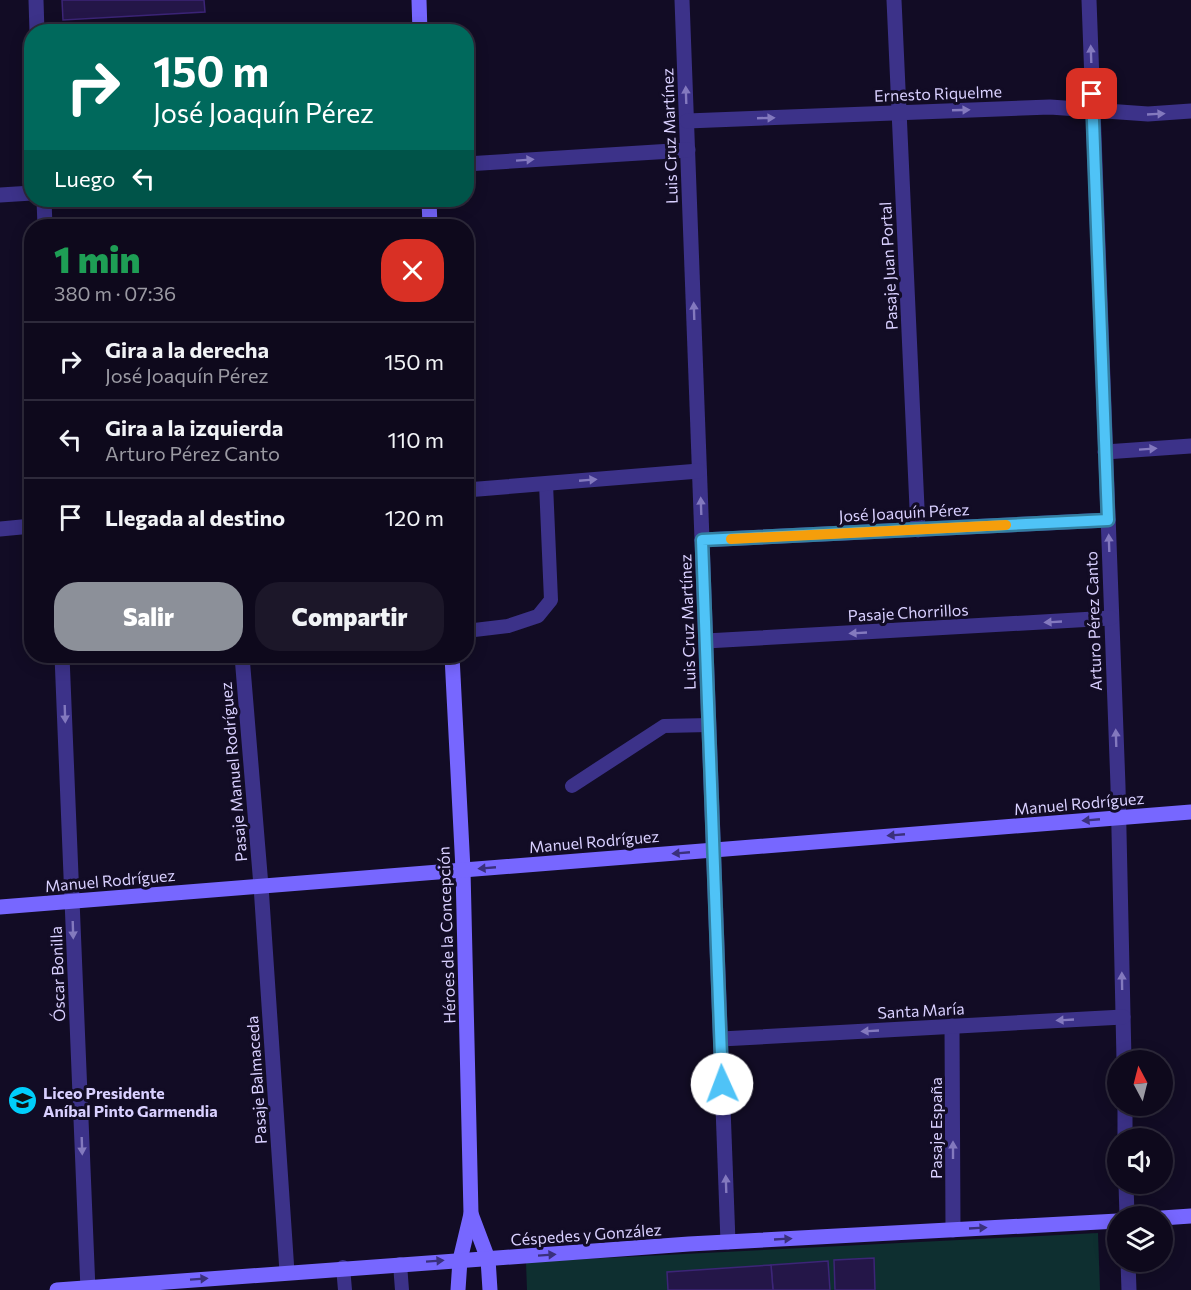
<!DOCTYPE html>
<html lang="es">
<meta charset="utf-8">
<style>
:root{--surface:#0e091c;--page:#1c1729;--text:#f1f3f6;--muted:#9b9aa3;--line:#2e2a3b;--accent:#8c9099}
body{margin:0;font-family:Commissioner,sans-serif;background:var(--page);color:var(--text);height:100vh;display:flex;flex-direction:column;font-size:22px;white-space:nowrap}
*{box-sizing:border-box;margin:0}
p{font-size:20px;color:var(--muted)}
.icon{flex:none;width:33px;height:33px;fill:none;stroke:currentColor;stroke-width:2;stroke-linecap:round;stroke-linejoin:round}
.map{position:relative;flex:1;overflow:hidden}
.drawer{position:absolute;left:24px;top:219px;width:450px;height:444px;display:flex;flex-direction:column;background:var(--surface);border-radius:24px;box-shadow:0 3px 15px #0003,0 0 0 2px var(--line)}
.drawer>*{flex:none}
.hud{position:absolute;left:24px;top:24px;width:450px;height:183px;border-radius:24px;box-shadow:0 3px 15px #0003,0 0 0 2px var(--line);background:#00695c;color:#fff;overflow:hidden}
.needle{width:39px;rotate:353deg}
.fabs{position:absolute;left:1107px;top:1050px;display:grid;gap:12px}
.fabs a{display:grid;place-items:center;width:66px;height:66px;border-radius:50%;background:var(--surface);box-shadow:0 3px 15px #0003,0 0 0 2px var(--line);font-size:30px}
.pin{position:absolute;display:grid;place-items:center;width:51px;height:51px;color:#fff;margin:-26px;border-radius:12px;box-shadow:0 3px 9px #0006}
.me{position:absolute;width:66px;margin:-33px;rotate:358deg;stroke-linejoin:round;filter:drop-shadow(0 0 4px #0008)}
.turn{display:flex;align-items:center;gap:21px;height:126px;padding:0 30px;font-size:27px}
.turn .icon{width:78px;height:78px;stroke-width:2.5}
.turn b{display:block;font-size:42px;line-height:51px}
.then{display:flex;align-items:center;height:57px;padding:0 30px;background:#0003;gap:12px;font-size:22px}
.round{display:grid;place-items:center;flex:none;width:63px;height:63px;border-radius:24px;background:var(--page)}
.head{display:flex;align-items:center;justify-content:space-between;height:102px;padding:0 30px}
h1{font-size:36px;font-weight:800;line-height:45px;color:#1e9e55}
.action{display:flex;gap:12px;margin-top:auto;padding:12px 30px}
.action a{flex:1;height:69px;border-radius:24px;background:var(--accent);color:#fff;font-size:24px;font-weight:800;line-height:69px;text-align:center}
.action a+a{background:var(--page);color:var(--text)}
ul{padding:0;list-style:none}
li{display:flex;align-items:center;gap:18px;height:78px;padding:0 30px;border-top:2px solid var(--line)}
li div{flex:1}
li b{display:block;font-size:22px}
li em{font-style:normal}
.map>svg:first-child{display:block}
.green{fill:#0e2f30}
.building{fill:#241648;stroke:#3c2577;stroke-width:1.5}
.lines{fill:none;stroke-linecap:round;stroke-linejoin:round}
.lane{stroke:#3c3289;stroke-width:14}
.street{stroke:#3c3289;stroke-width:15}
.secondary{stroke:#7767ff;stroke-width:15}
.oneway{fill:#8379be}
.oneway2{fill:#3a307c}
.route-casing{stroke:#337fa1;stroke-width:15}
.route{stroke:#4fc3f7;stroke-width:10}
.slow{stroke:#f59e0b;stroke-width:10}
.labels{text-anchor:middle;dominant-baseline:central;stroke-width:6;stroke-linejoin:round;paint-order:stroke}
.street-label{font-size:16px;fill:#d9d0ff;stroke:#120c25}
.poi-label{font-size:16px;font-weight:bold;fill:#d9d0ff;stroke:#120c25;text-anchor:start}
</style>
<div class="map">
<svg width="1191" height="1290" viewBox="0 0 1191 1290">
<rect width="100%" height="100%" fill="#120c25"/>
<!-- green -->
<polygon class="green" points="1098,1233 1100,1290 527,1290 526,1262"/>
<!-- building -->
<g class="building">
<polygon points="62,0 204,0 205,12 63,20"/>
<polygon points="874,1258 875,1290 835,1290 834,1260"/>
<polygon points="828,1261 830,1290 773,1290 771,1265"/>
<polygon points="771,1265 773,1290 668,1290 667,1272"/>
</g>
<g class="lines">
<!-- lane -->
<g class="lane">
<polyline points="466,631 508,626 538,616 551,600 546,484"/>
<polyline points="572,786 664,726 709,725"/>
<polyline points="400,1264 402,1290"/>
<polyline points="343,1267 345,1290"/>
</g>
<!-- street -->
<g class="street">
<polyline points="36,0 37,32"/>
<polyline points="682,0 728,1242"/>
<polyline points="894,0 918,530"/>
<polyline points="1089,0 1118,786 1124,1060"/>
<polyline points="687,121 1050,107 1148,114 1191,111"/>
<polyline points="466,164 688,150"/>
<polyline points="0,195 32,193"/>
<polyline points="44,200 45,226"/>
<polyline points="1105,452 1191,446"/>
<polyline points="466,490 699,471"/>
<polyline points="0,529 32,526"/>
<polyline points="702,540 1108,520"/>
<polyline points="706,641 1111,618"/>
<polyline points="62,656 88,1290"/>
<polyline points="242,656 261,886 287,1272"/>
<polyline points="952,1026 953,1230"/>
<polyline points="721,1039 1123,1017"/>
<polyline points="1125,1106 1125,1138"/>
<polyline points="1126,1184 1127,1216"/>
<polyline points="1128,1262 1129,1290"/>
</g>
<!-- secondary -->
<g class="secondary">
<polyline points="419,0 420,32"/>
<polyline points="429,200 430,226"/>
<polyline points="452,656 463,870 471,1214 460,1260 458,1290"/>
<polyline points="0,907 1191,812"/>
<polyline points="471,1214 488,1259 490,1290"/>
<polyline points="1162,1218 1191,1216"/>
<polyline points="57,1290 689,1244 1118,1221"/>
</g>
</g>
<!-- one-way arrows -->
<defs><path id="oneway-solid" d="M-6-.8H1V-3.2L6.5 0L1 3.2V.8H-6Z" transform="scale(1.5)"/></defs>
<g class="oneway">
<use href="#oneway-solid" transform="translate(1091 54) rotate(-92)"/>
<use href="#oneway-solid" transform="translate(686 95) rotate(-92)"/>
<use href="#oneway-solid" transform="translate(961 110) rotate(-2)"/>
<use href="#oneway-solid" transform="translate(1156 114) rotate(-3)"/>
<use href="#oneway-solid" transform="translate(766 118) rotate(-2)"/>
<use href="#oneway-solid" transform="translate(525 160) rotate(-4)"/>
<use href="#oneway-solid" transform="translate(694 311) rotate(-92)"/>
<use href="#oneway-solid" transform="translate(1148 449) rotate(-4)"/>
<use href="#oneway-solid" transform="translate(588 480) rotate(-5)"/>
<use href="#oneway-solid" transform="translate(701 506) rotate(-92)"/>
<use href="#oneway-solid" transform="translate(1109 543) rotate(-92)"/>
<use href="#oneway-solid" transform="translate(1053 622) rotate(177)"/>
<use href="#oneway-solid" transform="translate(858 633) rotate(177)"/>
<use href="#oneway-solid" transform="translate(65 714) rotate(88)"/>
<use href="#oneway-solid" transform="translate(1116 738) rotate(-92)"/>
<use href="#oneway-solid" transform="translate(73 930) rotate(88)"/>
<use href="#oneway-solid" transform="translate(1122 981) rotate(-91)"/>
<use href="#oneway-solid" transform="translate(1065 1020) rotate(177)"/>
<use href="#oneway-solid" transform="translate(870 1031) rotate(177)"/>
<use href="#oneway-solid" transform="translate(82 1146) rotate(88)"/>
<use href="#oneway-solid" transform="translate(953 1150) rotate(-90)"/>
<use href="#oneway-solid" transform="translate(726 1184) rotate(-92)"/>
</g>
<g class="oneway2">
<use href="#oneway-solid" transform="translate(1091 820) rotate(175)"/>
<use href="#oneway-solid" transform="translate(896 835) rotate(175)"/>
<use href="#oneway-solid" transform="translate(681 853) rotate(175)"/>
<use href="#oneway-solid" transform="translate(487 868) rotate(175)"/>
<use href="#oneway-solid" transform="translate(978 1228) rotate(-3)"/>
<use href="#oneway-solid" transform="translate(783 1239) rotate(-3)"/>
<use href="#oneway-solid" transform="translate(547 1255) rotate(-4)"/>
<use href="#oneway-solid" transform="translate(435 1261) rotate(-4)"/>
<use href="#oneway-solid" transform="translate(199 1279) rotate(-4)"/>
</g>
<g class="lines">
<defs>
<polyline id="route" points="722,1084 702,540 1108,520 1092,94"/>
</defs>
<!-- route casing -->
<use href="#route" class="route-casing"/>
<!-- route -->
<use href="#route" class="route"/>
<!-- slow -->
<polyline class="slow" points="731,539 1006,525"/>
</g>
<!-- icons -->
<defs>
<symbol id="school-disc" viewBox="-11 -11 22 22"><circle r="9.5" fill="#00cefb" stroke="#120c25"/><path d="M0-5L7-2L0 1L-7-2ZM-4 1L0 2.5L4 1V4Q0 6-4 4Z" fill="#111"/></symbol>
</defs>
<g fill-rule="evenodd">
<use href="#school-disc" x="6" y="1084" width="33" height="33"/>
</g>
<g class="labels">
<!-- street labels -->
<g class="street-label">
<text transform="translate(938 93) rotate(-2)">Ernesto Riquelme</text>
<text transform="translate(669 136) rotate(-92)">Luis Cruz Martínez</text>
<text transform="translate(888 266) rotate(-93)">Pasaje Juan Portal</text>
<text transform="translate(904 512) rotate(-3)">José Joaquín Pérez</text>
<text transform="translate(908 612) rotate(-3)">Pasaje Chorrillos</text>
<text transform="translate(1093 621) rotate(-92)">Arturo Pérez Canto</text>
<text transform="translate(687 622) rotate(-92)">Luis Cruz Martínez</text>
<text transform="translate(233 772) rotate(-95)">Pasaje Manuel Rodríguez</text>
<text transform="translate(1079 803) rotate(-5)">Manuel Rodríguez</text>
<text transform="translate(594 841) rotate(-5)">Manuel Rodríguez</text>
<text transform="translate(110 880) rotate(-5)">Manuel Rodríguez</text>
<text transform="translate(446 935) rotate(-92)">Héroes de la Concepción</text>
<text transform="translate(57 974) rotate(-92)">Óscar Bonilla</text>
<text transform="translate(921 1010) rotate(-3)">Santa María</text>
<text transform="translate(256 1080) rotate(-94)">Pasaje Balmaceda</text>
<text transform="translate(935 1128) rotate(-90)">Pasaje España</text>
<text transform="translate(586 1234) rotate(-4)">Céspedes y González</text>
</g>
<!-- poi labels -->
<g class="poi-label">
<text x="43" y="1092">Liceo Presidente<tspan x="43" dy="18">Aníbal Pinto Garmendia</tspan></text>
</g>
</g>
</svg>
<div class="fabs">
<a><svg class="needle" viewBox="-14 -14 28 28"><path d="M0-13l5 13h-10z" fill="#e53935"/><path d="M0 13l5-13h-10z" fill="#9b9aa3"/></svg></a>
<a><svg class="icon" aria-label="sound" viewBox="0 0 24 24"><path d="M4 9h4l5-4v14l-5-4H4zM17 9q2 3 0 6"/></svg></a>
<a><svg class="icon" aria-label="layers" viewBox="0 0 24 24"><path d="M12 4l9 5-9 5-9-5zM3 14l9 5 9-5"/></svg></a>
</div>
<div class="pin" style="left:1092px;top:94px;background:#d93025"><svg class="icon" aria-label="arrive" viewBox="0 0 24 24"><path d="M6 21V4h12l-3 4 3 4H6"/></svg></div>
<svg class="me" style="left:722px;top:1084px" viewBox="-20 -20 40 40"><circle r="19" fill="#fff"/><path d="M0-13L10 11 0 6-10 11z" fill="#4fc3f7"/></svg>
<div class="hud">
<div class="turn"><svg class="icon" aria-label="right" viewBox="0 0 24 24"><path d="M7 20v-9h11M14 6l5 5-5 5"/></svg><div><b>150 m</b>José Joaquín Pérez</div></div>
<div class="then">Luego<svg class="icon" aria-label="left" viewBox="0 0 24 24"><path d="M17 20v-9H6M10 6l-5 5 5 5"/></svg></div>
</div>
<section class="drawer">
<div class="head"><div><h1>1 min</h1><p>380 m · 07:36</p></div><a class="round" style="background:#d93025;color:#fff"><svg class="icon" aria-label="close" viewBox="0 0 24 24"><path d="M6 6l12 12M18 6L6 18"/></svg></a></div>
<ul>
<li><svg class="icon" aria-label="right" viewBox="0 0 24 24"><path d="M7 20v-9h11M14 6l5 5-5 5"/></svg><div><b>Gira a la derecha</b><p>José Joaquín Pérez</p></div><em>150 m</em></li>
<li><svg class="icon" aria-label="left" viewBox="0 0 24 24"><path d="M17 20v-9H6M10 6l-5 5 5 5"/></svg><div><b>Gira a la izquierda</b><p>Arturo Pérez Canto</p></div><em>110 m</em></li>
<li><svg class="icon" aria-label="arrive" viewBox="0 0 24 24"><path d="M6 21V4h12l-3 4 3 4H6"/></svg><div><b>Llegada al destino</b></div><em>120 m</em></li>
</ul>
<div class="action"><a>Salir</a><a>Compartir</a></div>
</section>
</div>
